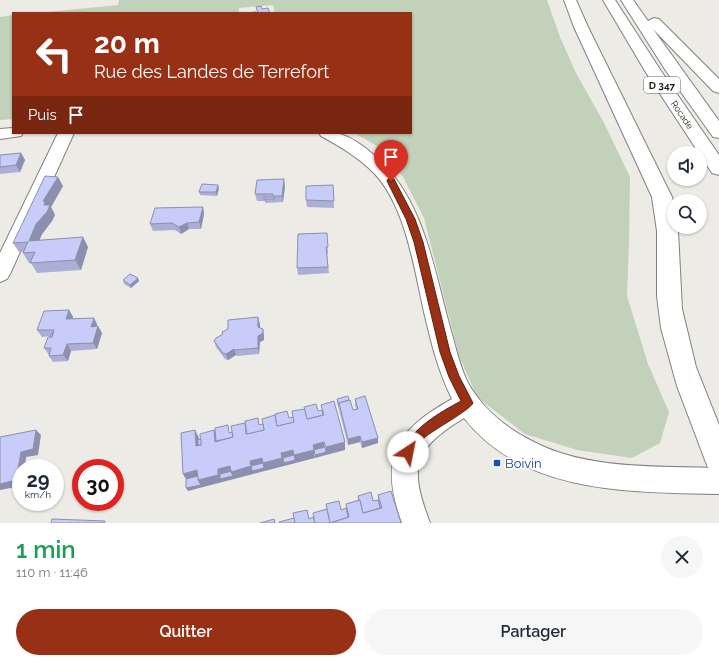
<!DOCTYPE html>
<html lang="fr">
<meta charset="utf-8">
<style>
:root{--surface:#fff;--page:#f6f6f7;--text:#1f2937;--muted:#747a83;--accent:#983016}
body{margin:0;font-family:Raleway,sans-serif;background:var(--page);color:var(--text);height:100vh;display:flex;flex-direction:column;font-size:15px;white-space:nowrap}
*{box-sizing:border-box;margin:0}
p{font-size:13px;color:var(--muted)}
.icon{flex:none;width:22px;height:22px;fill:none;stroke:currentColor;stroke-width:2;stroke-linecap:round;stroke-linejoin:round}
.map{position:relative;height:523px;overflow:hidden}
.side{display:flex;flex-direction:column;background:var(--surface);flex:1}
.side>*{flex:none}
.banner{position:absolute;left:12px;top:12px;width:400px;height:122px;border-radius:0px;box-shadow:0 1px 3px #0004;background:#983016;color:#fff;overflow:hidden}
.fabs{position:absolute;left:667px;top:146px;display:grid;gap:8px}
.fabs a{display:grid;place-items:center;width:40px;height:40px;border-radius:50%;background:var(--surface);box-shadow:0 1px 3px #0004;font-size:20px}
.speed{position:absolute;left:12px;top:459px;display:flex;gap:8px;font-size:20px;font-weight:700;text-align:center}
.speed>*{display:grid;place-content:center;width:52px;height:52px;border-radius:50%;background:var(--surface);box-shadow:0 1px 3px #0004;line-height:1}
.speed small{font-size:10px;font-weight:400}
.speed .limit{border:6px solid #d22;background:#fff;color:#111}
.pin{position:absolute;display:grid;place-items:center;width:34px;height:34px;color:#fff;margin:-41px -17px;border-radius:50% 50% 50% 0;rotate:-45deg;box-shadow:0 0 4px #0007}
.pin .icon{rotate:45deg}
.me{position:absolute;width:44px;margin:-22px;rotate:34deg;stroke-linejoin:round;filter:drop-shadow(0 0 3px #0008)}
.turn{display:flex;align-items:center;gap:14px;height:84px;padding:0 16px;font-size:18px}
.turn .icon{width:52px;height:52px;stroke-width:2.5}
.turn b{display:block;font-size:28px;line-height:34px}
.then{display:flex;align-items:center;height:38px;padding:0 16px;background:#0003;gap:8px;font-size:15px}
.round{display:grid;place-items:center;flex:none;width:42px;height:42px;border-radius:21px;background:var(--page)}
.summary{display:flex;align-items:center;justify-content:space-between;height:68px;padding:0 16px}
h1{font-size:24px;font-weight:600;line-height:30px;color:#1e9e55}
.button{display:flex;gap:8px;margin-top:auto;padding:8px 16px}
.button a{flex:1;height:46px;border-radius:24px;background:var(--accent);color:#fff;font-size:16px;font-weight:600;line-height:46px;text-align:center}
.button a+a{background:var(--page);color:var(--text)}
.map>svg:first-child{display:block}
.green{fill:#c2d1b9}
.lines{fill:none;stroke-linecap:round;stroke-linejoin:round}
.minor-casing{stroke:#83817d;stroke-width:2}
.highway-casing{stroke:#83817d;stroke-width:2}
.minor{fill:#fff;fill-rule:evenodd}
.highway{fill:#fff;fill-rule:evenodd}
.wall{fill:#acafd5}
.shaded-wall{fill:#8c8fae}
.building{fill:#c8ccf8;stroke:#8c8fae}
.route{fill:#983016;stroke:#631f0e}
.transit-dot{fill:#1a4fb4;stroke:#fff;stroke-width:1.5}
.labels{text-anchor:middle;dominant-baseline:central;stroke-width:3;stroke-linejoin:round;paint-order:stroke}
.far-street-label{font-size:9px;fill:#1d1c1a;stroke:#fff}
.shield{fill:#fff;stroke:#61605f;stroke-width:1}
.shield-label{font-size:10px;font-weight:bold;fill:#1d1c1a}
.near-transit-label{font-size:13px;fill:#164399;stroke:#fff;text-anchor:start}
</style>
<div class="map">
<svg width="719" height="523" viewBox="0 0 719 523">
<rect width="100%" height="100%" fill="#ecebe6"/>
<!-- green -->
<g class="green">
<polygon points="119,0 547,0 560,37 576,73 604,123 630,177 629,242 627,296 648,364 669,412 660,443 632,458 577,450 525,434 477,397 459,356 424,218 403,177 379,147 354,133 411,133 411,13 275,13 273,5 239,8 239,13 37,13 118,5"/>
<polygon points="13,15 13,119 0,120 0,17"/>
</g>
<g class="lines">
<defs>
<g id="minor">
<polygon points="13,128 13,133 23,133 21,136 0,139 0,129"/>
<polygon points="58,133 74,133 10,274 7,279 0,282 0,253"/>
<path d="M319,133C325,133 334,131 340,134C353,138 365,147 375,156C425,200 434,271 451,331C456,348 460,367 468,383C482,408 506,428 532,441C585,470 660,466 719,468V494C632,492 524,495 464,418C412,450 409,467 430,523H402C379,460 394,431 452,399C438,371 431,342 424,312C414,268 406,207 374,173C358,157 341,147 321,136Z"/>
</g>
<g id="highway">
<polygon points="564,0 576,0 588,27 672,197 674,205 674,227 678,227 678,231 682,309 696,367 719,425 719,474 709,470 705,460 677,386 661,328 657,296 657,231 652,197 574,27"/>
<polygon points="603,0 615,0 661,71 719,155 719,175 712,173 645,71"/>
<polygon points="621,0 633,0 648,21 654,18 659,19 719,79 719,93 713,91 653,29 719,121 719,138 713,137 666,71"/>
</g>
</defs>
<!-- minor casing -->
<use href="#minor" class="minor-casing"/>
<!-- highway casing -->
<use href="#highway" class="highway-casing"/>
<!-- minor -->
<use href="#minor" class="minor"/>
<!-- highway -->
<use href="#highway" class="highway"/>
</g>
<!-- wall -->
<g class="wall">
<polygon points="21,153 25,160 20,172 0,174 0,155"/>
<polygon points="333,185 334,208 307,207 306,200"/>
<polygon points="63,186 51,207 55,215 52,221 42,234 39,240 88,247 81,270 37,273 31,263 29,263 23,253 23,252 19,252 13,243"/>
<polygon points="285,186 283,202 265,203 265,201 257,201 255,194"/>
<polygon points="219,188 217,196 200,195 199,192"/>
<polygon points="203,207 204,214 201,229 189,229 181,234 175,230 153,231 150,224"/>
<polygon points="327,233 328,254 327,254 329,273 298,275 297,268"/>
<polygon points="123,280 139,281 131,288 124,284"/>
<polygon points="69,310 73,317 73,319 97,324 97,327 102,333 97,349 71,351 68,361 53,362 49,356 49,355 44,348 51,336 42,337 37,330"/>
<polygon points="260,324 260,328 263,329 264,336 264,340 260,342 259,354 237,356 236,355 228,360 225,359 216,347 214,341 223,334 222,332"/>
<polygon points="337,399 353,410 356,409 355,405 355,399 378,443 362,448 360,442 348,445 337,402"/>
<polygon points="378,495 401,523 309,519 346,508 346,504 358,500 358,496 373,501 378,500"/>
</g>
<!-- shaded-wall -->
<g class="shaded-wall">
<polygon points="21,153 25,160 20,172 16,165"/>
<polygon points="58,177 63,186 51,207 55,215 52,221 42,234 35,251 29,241 44,205 43,201"/>
<polygon points="284,179 285,186 283,202 282,196"/>
<polygon points="218,185 219,188 217,196 216,192"/>
<polygon points="203,207 204,214 201,229 199,222"/>
<polygon points="187,223 189,229 181,234 179,227"/>
<polygon points="83,237 88,247 81,270 75,260"/>
<polygon points="138,278 139,281 131,288 130,285"/>
<polygon points="69,310 73,317 70,326 66,319"/>
<polygon points="258,317 260,324 260,334 258,327"/>
<polygon points="94,318 97,324 95,333 91,327"/>
<polygon points="98,326 102,333 97,349 93,343"/>
<polygon points="263,329 264,336 264,340 260,342 259,354 258,348 258,336"/>
<polygon points="67,344 71,351 68,361 63,355"/>
<polygon points="234,349 236,355 228,360 226,354"/>
<polygon points="36,430 41,435 38,455 26,457 25,468 21,468 21,486 0,490 0,484"/>
<polygon points="195,430 199,438 200,451 204,450 203,439 204,442 205,453 200,454 196,446"/>
<polygon points="214,430 217,438 234,435 215,442"/>
<polygon points="360,436 360,442 348,445 348,439"/>
<polygon points="378,438 378,443 362,448 362,442"/>
<polygon points="324,442 325,450 314,453 315,458 188,491 186,488 198,480 187,481 183,474 197,470 218,469 293,450 294,455 313,445"/>
<polygon points="345,442 345,450 326,455 326,447"/>
<polygon points="326,452 326,455 315,458 315,455"/>
</g>
<!-- building -->
<g class="building">
<polygon points="261,6 262,9 268,8 270,13 258,13 256,7"/>
<polygon points="256,12 257,13 246,13"/>
<polygon points="21,153 16,165 0,167 0,155"/>
<polygon points="45,176 58,177 43,201 45,201 44,205 50,205 47,212 36,224 29,241 83,237 75,260 30,263 35,252 23,253 28,242 13,243"/>
<polygon points="284,179 282,196 273,196 273,194 255,194 257,180"/>
<polygon points="202,184 218,185 216,192 199,192"/>
<polygon points="333,185 334,201 306,200 306,186"/>
<rect x="264" y="197" width="10" height="2"/>
<polygon points="203,207 199,222 187,223 179,227 172,223 150,224 155,208"/>
<polygon points="327,233 328,247 326,247 328,267 297,268 298,234"/>
<polygon points="130,274 138,278 130,285 123,280"/>
<polygon points="69,310 66,319 94,318 91,327 98,326 93,343 67,344 63,355 49,356 51,348 44,348 48,337 52,337 54,330 37,330 44,311"/>
<polygon points="258,317 258,327 263,329 263,333 258,336 258,348 235,350 234,349 226,354 223,353 214,341 216,338 223,334 222,332 228,329 228,320"/>
<polygon points="52,333 53,333 52,337 50,337"/>
<polygon points="348,396 349,400 339,403 339,406 337,399"/>
<polygon points="365,396 378,438 362,442 360,436 348,439 339,403 350,400 353,410 358,409 355,399"/>
<polygon points="334,401 345,442 326,447 324,442 313,445 314,450 294,455 293,450 281,453 282,458 263,463 262,458 250,461 251,466 231,472 230,466 218,469 218,475 198,480 197,470 183,474 181,433 195,430 196,446 201,445 200,434 214,430 215,442 233,437 231,426 245,423 246,434 264,430 262,419 275,415 277,426 294,422 292,411 305,409 307,419 324,415 321,405"/>
<polygon points="316,404 318,411 322,410 323,415 307,419 304,407"/>
<polygon points="287,411 289,418 293,417 294,422 277,426 275,414"/>
<polygon points="258,418 259,425 263,424 264,430 247,434 245,421"/>
<polygon points="228,425 229,433 232,432 233,437 216,441 215,428"/>
<polygon points="36,430 33,449 21,452 16,480 0,484 0,437"/>
<polygon points="201,439 201,445 198,445 198,440"/>
<polygon points="325,447 326,452 315,455 314,450"/>
<polygon points="294,455 295,460 284,463 283,458"/>
<polygon points="263,463 264,468 252,471 251,466"/>
<polygon points="232,471 231,472 233,476 220,479 220,474"/>
<polygon points="198,476 198,480 201,485 186,488 186,479"/>
<polygon points="391,491 401,523 315,523 313,513 327,509 330,523 349,517 346,504 360,500 363,513 382,508 378,495"/>
<polygon points="371,492 373,501 378,500 380,508 363,513 360,500 359,500 358,496"/>
<polygon points="339,501 341,510 346,508 348,517 330,523 326,504"/>
<polygon points="307,510 309,519 313,517 315,523 295,523 293,513"/>
<polygon points="294,518 295,523 279,523 279,522"/>
<polygon points="52,519 105,521 104,523 51,523"/>
<polygon points="274,519 275,523 260,523"/>
</g>
<!-- route -->
<path class="route" d="M388,179H394L415,219L423,242L450,352L459,376L473,403C470,410 433,430 424,438C418,444 416,454 408,457L404,456L402,452C412,428 439,413 461,401L449,377L440,352L414,242L406,219L387,181Z"/>
<!-- markers -->
<rect class="transit-dot" x="493" y="459" width="8" height="8" rx="2"/>
<g class="labels">
<!-- far-street labels -->
<g class="far-street-label">
<text transform="translate(682 115) rotate(56)">Rocade</text>
</g>
<!-- shield labels -->
<rect class="shield" x="644" y="77" width="36" height="16" rx="3"/>
<g class="shield-label">
<text x="662" y="85">D 347</text>
</g>
<!-- near-transit labels -->
<g class="near-transit-label">
<text x="505" y="463">Boivin</text>
</g>
</g>
</svg>
<div class="fabs">
<a><svg class="icon" aria-label="sound" viewBox="0 0 24 24"><path d="M4 9h4l5-4v14l-5-4H4zM17 9q2 3 0 6"/></svg></a>
<a><svg class="icon" aria-label="search" viewBox="0 0 24 24"><circle cx="10" cy="10" r="6"/><path d="M15 15l6 6"/></svg></a>
</div>
<div class="speed"><div>29<small>km/h</small></div><div class="limit">30</div></div>
<div class="pin" style="left:391px;top:181px;background:#d93025"><svg class="icon" aria-label="arrive" viewBox="0 0 24 24"><path d="M6 21V4h12l-3 4 3 4H6"/></svg></div>
<svg class="me" style="left:408px;top:452px" viewBox="-20 -20 40 40"><circle r="19" fill="#fff"/><path d="M0-13L10 11 0 6-10 11z" fill="#983016"/></svg>
<div class="banner">
<div class="turn"><svg class="icon" aria-label="left" viewBox="0 0 24 24"><path d="M17 20v-9H6M10 6l-5 5 5 5"/></svg><div><b>20 m</b>Rue des Landes de Terrefort</div></div>
<div class="then">Puis<svg class="icon" aria-label="arrive" viewBox="0 0 24 24"><path d="M6 21V4h12l-3 4 3 4H6"/></svg></div>
</div>
</div>
<section class="side">
<div class="summary"><div><h1>1 min</h1><p>110 m · 11:46</p></div><a class="round"><svg class="icon" aria-label="close" viewBox="0 0 24 24"><path d="M6 6l12 12M18 6L6 18"/></svg></a></div>
<div class="button"><a>Quitter</a><a>Partager</a></div>
</section>
